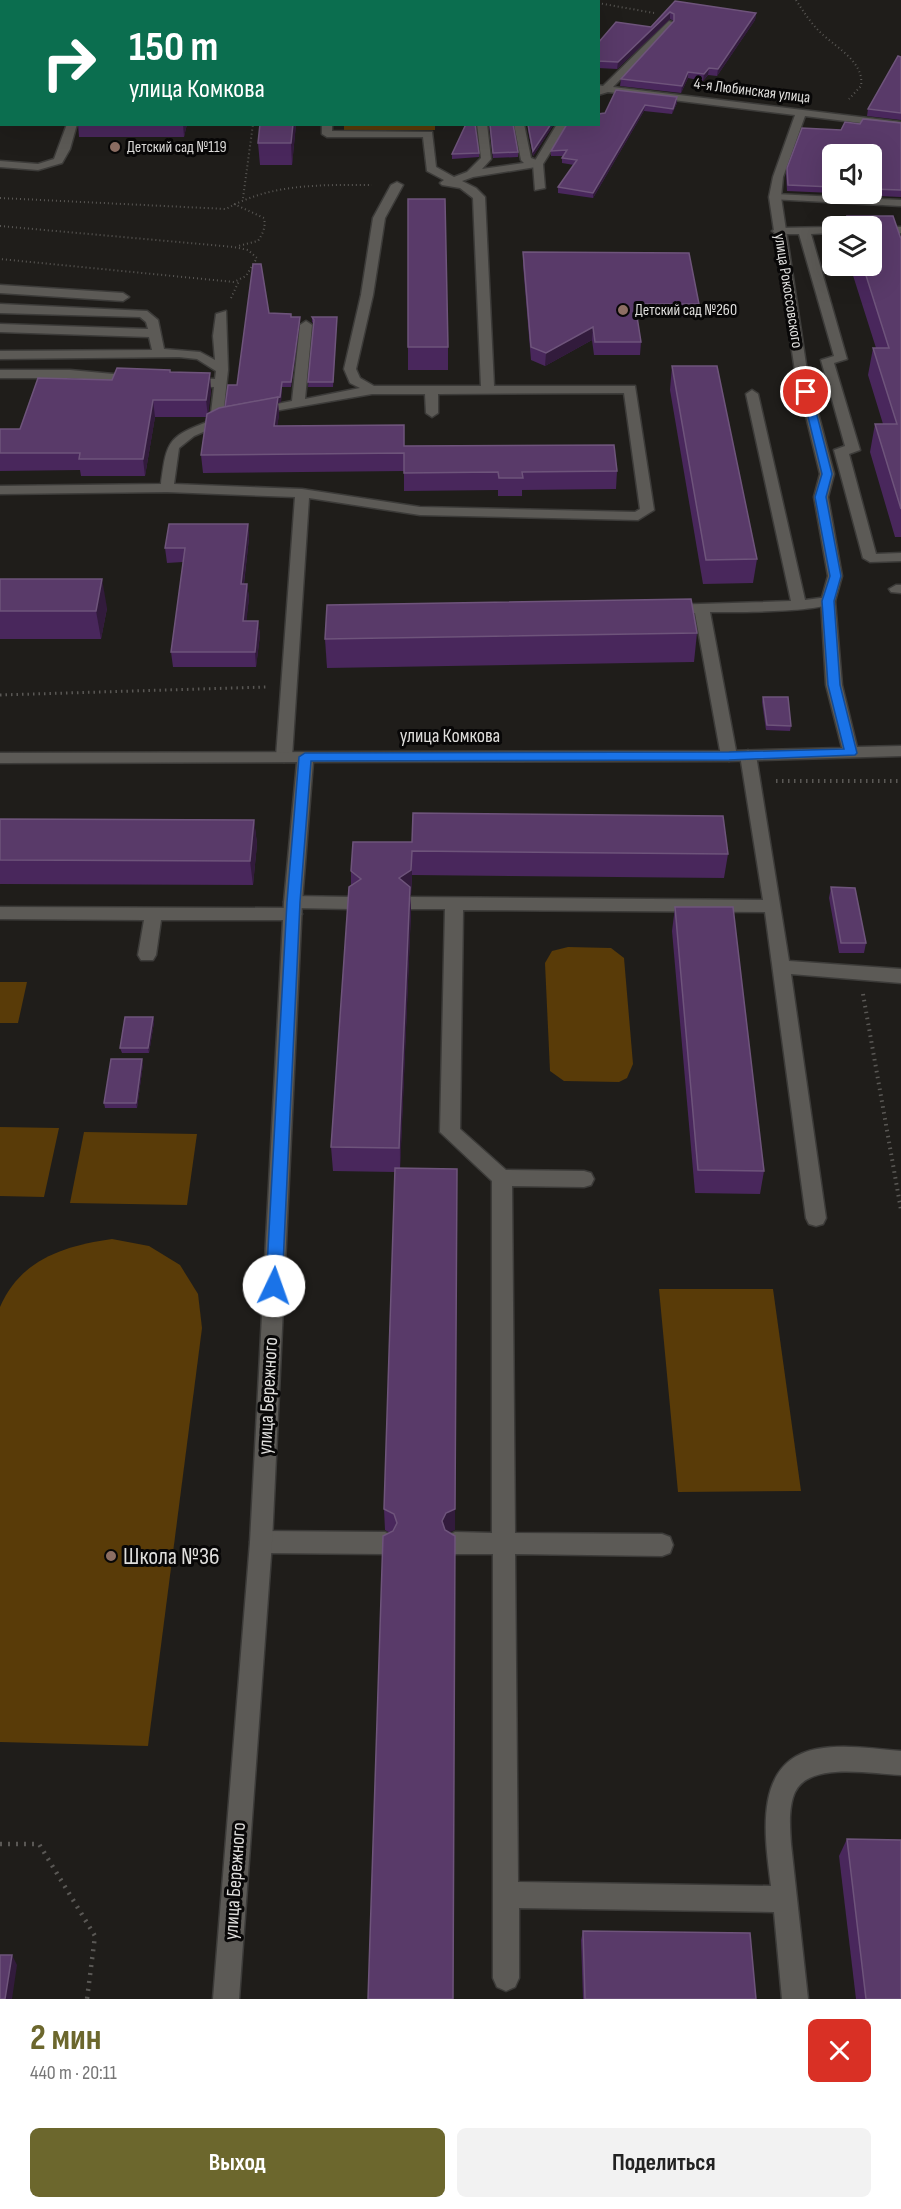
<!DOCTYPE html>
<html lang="ru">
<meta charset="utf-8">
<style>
:root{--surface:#fff;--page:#f2f2f2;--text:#222;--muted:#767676;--accent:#6c672d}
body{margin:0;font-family:"Sofia Sans Condensed",sans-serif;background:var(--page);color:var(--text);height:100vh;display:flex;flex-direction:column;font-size:22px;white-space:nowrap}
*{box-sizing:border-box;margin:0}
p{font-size:20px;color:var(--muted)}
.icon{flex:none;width:33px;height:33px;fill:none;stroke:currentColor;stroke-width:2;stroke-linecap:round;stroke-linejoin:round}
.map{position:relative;height:1999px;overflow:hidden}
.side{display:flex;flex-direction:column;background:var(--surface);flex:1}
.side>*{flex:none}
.banner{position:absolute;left:0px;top:0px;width:600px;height:126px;box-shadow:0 6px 24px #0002;background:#0b6e4f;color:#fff;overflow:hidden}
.fabs{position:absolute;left:822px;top:144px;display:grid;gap:12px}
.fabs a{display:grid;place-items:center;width:60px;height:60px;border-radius:9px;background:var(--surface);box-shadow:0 6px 24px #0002;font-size:30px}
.pin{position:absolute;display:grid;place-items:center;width:51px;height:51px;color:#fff;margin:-26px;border:3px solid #fff;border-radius:50%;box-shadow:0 2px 6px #0007}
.me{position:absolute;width:66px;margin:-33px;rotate:3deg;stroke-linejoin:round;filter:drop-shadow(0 0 4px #0008)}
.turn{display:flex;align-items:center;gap:21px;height:126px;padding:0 30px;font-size:27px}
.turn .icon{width:78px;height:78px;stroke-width:2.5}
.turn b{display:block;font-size:42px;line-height:51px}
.round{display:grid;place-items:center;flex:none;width:63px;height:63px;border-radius:9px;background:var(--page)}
.headline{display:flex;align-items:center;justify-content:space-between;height:102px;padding:0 30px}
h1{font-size:36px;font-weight:700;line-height:45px;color:var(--accent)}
.action{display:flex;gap:12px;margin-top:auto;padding:12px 30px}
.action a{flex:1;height:69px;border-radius:9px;background:var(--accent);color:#fff;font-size:24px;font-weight:700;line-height:69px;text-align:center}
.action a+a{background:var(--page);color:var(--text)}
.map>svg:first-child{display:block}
.green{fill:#593b08}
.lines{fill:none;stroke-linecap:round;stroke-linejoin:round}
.lane-casing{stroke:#3c3b39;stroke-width:3}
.street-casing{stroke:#3c3b39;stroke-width:3}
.path-far3{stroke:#5a5855;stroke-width:2;stroke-dasharray:1 3;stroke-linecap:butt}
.path-far2{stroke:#5a5855;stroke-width:3;stroke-dasharray:1.5 4;stroke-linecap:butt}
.path-far1{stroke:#5a5855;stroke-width:4;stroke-dasharray:1.5 4.5;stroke-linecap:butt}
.path{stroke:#5a5855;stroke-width:4.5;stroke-dasharray:2 6;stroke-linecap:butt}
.lane{fill:#5c5a56;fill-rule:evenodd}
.street{fill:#5c5a56;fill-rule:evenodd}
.wall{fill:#49275c}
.shaded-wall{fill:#321b3c}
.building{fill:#593a69;stroke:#6e547b;stroke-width:1.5}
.route{fill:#1a73e8;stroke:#114b97;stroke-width:1.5}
.education-dot{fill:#8d6e63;stroke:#080707;stroke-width:2}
.labels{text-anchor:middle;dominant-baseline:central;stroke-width:6;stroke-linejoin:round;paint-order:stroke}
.far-street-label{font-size:16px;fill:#dfdedc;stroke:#080707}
.far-poi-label{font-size:16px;fill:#dfdedc;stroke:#080707;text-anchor:start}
.street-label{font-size:20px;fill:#dfdedc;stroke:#080707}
.near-poi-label{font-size:24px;fill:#dfdedc;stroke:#080707;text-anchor:start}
</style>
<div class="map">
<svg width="901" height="1999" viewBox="0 0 901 1999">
<rect width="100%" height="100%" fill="#1f1d1a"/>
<!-- green -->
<g class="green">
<rect x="344" y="125" width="91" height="5"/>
<polygon points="568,947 611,948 624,958 633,1064 627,1078 619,1082 564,1081 550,1071 545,963 552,951"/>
<polygon points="0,982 27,982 18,1023 0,1023"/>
<polygon points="0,1127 59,1128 44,1197 0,1196"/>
<polygon points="84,1132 197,1134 187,1205 70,1203"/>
<path d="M112,1239L149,1246L180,1265L198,1294L202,1328L148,1746L0,1742V1307C21,1259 64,1246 112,1239Z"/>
<polygon points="659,1289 773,1289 801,1491 678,1492"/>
</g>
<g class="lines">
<defs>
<g id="lane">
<polygon points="250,0 261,0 249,2"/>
<rect x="0" y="16" width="2" height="6"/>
<polygon points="67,124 77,124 70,149 62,163 38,170 0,167 0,161 38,164 54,159"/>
<path d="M322,124H332V131L432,132L436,167L454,177L467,172L481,158L477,124H487L491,159L482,169L524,163L521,160L514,124H524L531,158L542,162V166L473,177L462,181L476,188L485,197L494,386H635L654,510L638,520L420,515L309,498L292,757L284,762L276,757L295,497L167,492L0,494V486L161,484C167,441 167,437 210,421L214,387L186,386L180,382L186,378L215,379L216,371L197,359L179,357L0,359V351L152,350L149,337L0,332V324L148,329L146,322L140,317L0,313V304L147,311L158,320L164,349L200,352L215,360L213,336L216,314L226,311L228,370L223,416L233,419L194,436L179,448L174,484L302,489L420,507L635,512L640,509L624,393L438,394V413L432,417L426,413L425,394H372L251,415V409L292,401L300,325L306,321L312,325L305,399L360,388L350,383L344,369L361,295L373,218L391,185L397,182L403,185L385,218L373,295L356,369L360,378L374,386H481L473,198L460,188L442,185L440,183L444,180L427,171L423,137H327L322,134Z"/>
<polygon points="775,194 901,200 901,206 771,199 771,195"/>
<polygon points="832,227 832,233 811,234 847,359 834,363 860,450 849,454 876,554 901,553 901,561 870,562 863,558 834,450 845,446 821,360 834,356 799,234 778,234 772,231 778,228"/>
<rect x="872" y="227" width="29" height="6"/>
<polygon points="0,285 123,293 129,297 123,301 0,293"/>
<polygon points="0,370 70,370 135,376 141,380 135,384 70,378 0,378"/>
<path d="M752,390L758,394L805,600L828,597L835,601C824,613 731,612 710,612L737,756L729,761L721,756L695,613H668L661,609L668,605L791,601L746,394Z"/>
<polygon points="896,585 901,585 901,593 891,592 889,589"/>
<path d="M748,750L756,755L789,961L901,969V983L791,974L826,1218L823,1224L816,1226L809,1224L806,1218L765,912L463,910L460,1129L506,1170L584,1171L591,1173L594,1179L591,1185L584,1187L512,1186L515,1533L662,1534L670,1537L673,1545L670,1553L662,1556L515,1554L518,1882L771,1886C765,1838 752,1761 817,1749C845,1744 874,1749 901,1751V1775C872,1774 810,1761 795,1792C788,1808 790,1828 791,1844L808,1999H782L774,1912L519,1908V1978L515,1987L506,1991L497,1987L493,1978V1554H455L447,1550L444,1543L447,1536L455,1532L492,1533V1181L440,1132L445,909H411L402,903L411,897L763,900L740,755Z"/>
<polygon points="293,896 351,897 360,903 351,909 294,908 302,914 293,920 161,920 156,955 153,960 141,960 138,955 144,920 0,919 0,907 292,908 284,902"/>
<polygon points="261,1531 385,1532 393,1536 396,1543 393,1550 385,1554 261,1553 253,1549 250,1542 253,1535"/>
</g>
<g id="street">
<polygon points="669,21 672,22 672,26 613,87 901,122 901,128 805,116 783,177 781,197 807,371 834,474 828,497 842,576 835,601 842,685 857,747 901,746 901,756 729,761 313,762 302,902 272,1542 239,1999 213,1999 250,1542 284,902 297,762 0,763 0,753 729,751 842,748 826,685 821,601 828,576 814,497 820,474 795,371 769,197 773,177 795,115 608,92 598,95 598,85 603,86"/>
<polygon points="557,124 568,124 543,164 545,188 535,190 533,164"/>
</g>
</defs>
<!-- lane casing -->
<use href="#lane" class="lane-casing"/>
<!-- street casing -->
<use href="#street" class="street-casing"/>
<!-- path-far3 -->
<g class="path-far3">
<polyline points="585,0 592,2"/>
<path d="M796,0C803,11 810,22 819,31C833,46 865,61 861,86L849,99"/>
<polyline points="598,3 654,13"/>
<path d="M0,198L226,209C272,183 321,185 372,185"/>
<polyline points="243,198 253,124"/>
<path d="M234,204L264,218C266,227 263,233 258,241L238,246"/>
<polyline points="0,226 234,247 248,250 257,258 246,276 234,282 0,259"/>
<polyline points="231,298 239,281"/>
</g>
<!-- path-far2 -->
<polyline class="path-far2" points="0,695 266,687"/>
<!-- path-far1 -->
<g class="path-far1">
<polyline points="776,781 901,781"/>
<polyline points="863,994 901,1210"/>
</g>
<!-- path -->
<polyline class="path" points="0,1844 39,1844 95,1936 87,1999"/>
<!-- lane -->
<use href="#lane" class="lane"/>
<!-- street -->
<use href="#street" class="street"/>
</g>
<!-- wall -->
<g class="wall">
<rect x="33" y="0" width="184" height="2"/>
<polygon points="675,1 756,13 755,20 717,76 708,75 703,81 688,78 681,93 620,86 621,79 674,21 670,19 617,69 598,68 598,43 651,27"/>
<polygon points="901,57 901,120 867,116 868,109"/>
<polygon points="616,90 677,103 672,114 644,111 593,198 558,193 558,187 574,165 562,163 562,158 564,156 551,156 551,151 605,113"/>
<polygon points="901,123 901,197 833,194 872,194 872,154 832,154 832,193 787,191 786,174 787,168 841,130 860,124"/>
<polygon points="78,124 187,124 184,137 79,137"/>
<polygon points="260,124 296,124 292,165 260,165 258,143"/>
<polygon points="489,124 513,124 518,152 518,157 493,158"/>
<polygon points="554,124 533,156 528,130 528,125"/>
<polygon points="479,153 479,157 452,159 452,154"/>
<polygon points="847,216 893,216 901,239 901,537 895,537 870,452 875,424 883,424 868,375 873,348 876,348 850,266 872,266 872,226 845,226"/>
<polygon points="523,252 699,304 698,317 637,317 641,342 640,355 594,355 592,340 545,366 531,360 523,265"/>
<polygon points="269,313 291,314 291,317 300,322 291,387 282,387 281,402 278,403 279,415 277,426 405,446 617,471 616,489 522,490 522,496 498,496 498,490 404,491 404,471 203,473 201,455 206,417 155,417 145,476 81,476 80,470 0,471 0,429 20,429 112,380 170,372 211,390 208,413 225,407 237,385"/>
<polygon points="312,317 337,317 333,387 308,387 314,324 312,322"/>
<rect x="408" y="347" width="40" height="23"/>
<polygon points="672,366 757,559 753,583 703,584 670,390"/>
<polygon points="248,524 249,538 244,584 247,584 249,598 246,621 258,621 260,635 256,667 173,667 171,652 183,562 167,563 165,548"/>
<polygon points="0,579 107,608 101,639 0,639"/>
<polygon points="697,633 694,662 327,668 325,639"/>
<polygon points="763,697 791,726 790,731 766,730 762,702"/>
<polygon points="0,819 254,820 257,844 253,885 0,884"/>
<polygon points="412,842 728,854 724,878 412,875 411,895 410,895 411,911 400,1168 455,1530 390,1533 385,1530 384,1509 395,1172 333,1171 331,1147 351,886 351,871"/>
<polygon points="831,887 866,943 864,953 839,953 829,898"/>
<polygon points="675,907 764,1171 760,1194 695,1193 672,931"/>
<polygon points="153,1017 154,1022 149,1053 122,1053 120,1048"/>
<polygon points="143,1064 137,1108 105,1108 104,1103"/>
<polygon points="847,1839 901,1999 856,1999 839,1856"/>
<polygon points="583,1931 756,1999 583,1999 581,1940"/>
</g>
<!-- shaded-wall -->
<g class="shaded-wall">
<polygon points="670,12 670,19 617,69 618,62"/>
<polygon points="756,13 755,20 717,76 718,69"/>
<polygon points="709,68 708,75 703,81 704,74"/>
<polygon points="688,72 688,78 681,93 682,86"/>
<polygon points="677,97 677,103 672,114 673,109"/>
<polygon points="645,105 644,111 593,198 593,193"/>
<polygon points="183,124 187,124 184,137"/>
<polygon points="293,124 296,124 292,165 291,143"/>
<polygon points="551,124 554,124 533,156 533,151"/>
<polygon points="300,317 300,322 291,387 291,382"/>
<polygon points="593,327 592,340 545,366 546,353"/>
<polygon points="210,373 211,390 208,417 206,400"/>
<polygon points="282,382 281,402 278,403 279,415 275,444 274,426 278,397"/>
<polygon points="153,400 155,417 145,476 143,459"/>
<polygon points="248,524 249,538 242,598 241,584"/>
<polygon points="102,579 107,608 101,639 96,611"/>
<polygon points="247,584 249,598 245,635 243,621"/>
<polygon points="258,621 260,635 256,667 255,652"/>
<polygon points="254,820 257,844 253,885 250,861"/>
<polygon points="412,851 412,875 411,895 410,895 411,911 400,1172 399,878"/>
<polygon points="153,1017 154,1022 149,1053 148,1048"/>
<polygon points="142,1059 143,1064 137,1108 136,1103"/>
<polygon points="457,1169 455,1530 446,1534 442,1521"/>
<polygon points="12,1955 17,1965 12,1999 5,1999"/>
</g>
<!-- building -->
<g class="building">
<polygon points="309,0 339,0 338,2 308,2"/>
<polygon points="675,1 756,13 718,69 709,68 704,74 688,72 682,86 621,79 674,21 674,14 670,12 618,62 598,61 598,43 616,22 651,27"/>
<polygon points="898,56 901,57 901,113 868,109"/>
<polygon points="616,90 677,97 673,109 645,105 593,193 558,187 577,160 562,158 567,150 551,151 567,124 598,124 598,114 605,113"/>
<polygon points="863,119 901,123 901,190 872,189 872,154 832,154 832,187 788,185 787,168 802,128 841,130 845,122 860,124"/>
<polygon points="78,124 183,124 78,125"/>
<polygon points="260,124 293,124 291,143 258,143"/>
<polygon points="466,124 475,124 479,153 452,154"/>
<polygon points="490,124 513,124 518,152 493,153"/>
<polygon points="551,124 533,151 528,125"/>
<polygon points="408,199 445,199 448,347 408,347"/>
<polygon points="847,216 893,216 901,239 901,509 875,424 897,424 873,348 889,348 863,266 872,266 872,226 850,226"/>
<polygon points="523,252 689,253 699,304 635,304 641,342 595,342 593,327 546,353 531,347"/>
<polygon points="253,264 261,264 269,313 291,314 291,317 300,317 291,382 282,382 280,397 225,407 228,385 237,385"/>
<polygon points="312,317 337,317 333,382 308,382 314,320"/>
<polygon points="672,366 717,366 757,559 706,560"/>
<polygon points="117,368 170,370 170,372 210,373 206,400 153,400 143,459 79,459 80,453 0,453 0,429 20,429 38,378 112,380"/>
<polygon points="278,397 274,426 404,425 404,446 614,445 617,471 522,472 523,478 499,478 498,472 404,473 404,453 201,455 207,414 219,408"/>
<polygon points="169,524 248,524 241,584 247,584 243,621 258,621 255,652 171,652 185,548 165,548"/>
<polygon points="0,579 102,579 96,611 0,611"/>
<polygon points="691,599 697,633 325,639 327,605"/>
<polygon points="763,697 788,697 791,726 767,725"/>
<polygon points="413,813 723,816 728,854 412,851 411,870 399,878 410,887 399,1148 331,1147 349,887 361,879 351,871 353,842 412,842"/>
<polygon points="0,819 254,820 250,861 0,860"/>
<polygon points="831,887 855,888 866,943 841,943"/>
<polygon points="675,907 733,907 764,1171 698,1170"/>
<polygon points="125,1017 153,1017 148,1048 120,1048"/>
<polygon points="111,1059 142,1059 136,1103 104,1103"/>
<polygon points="395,1168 457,1169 455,1509 446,1513 442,1521 445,1530 455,1536 453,1999 368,1999 383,1536 393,1531 397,1523 394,1514 384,1509"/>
<polygon points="847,1839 901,1840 901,1999 866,1999"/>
<polygon points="583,1931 750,1933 756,1999 585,1999"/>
<polygon points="0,1955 12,1955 5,1999 0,1999"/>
</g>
<!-- route -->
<polygon class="route" points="806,389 811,392 832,474 826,497 841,576 834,601 840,685 857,753 855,755 729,760 311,761 300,902 282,1286 279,1291 268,1291 266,1286 287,902 299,757 305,753 729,752 844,749 828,685 822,601 830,576 815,497 822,474 802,392"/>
<!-- markers -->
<g class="education-dot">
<circle cx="115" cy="147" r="6"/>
<circle cx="623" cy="310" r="6"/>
<circle cx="111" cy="1556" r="6"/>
</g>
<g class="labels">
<!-- far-street labels -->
<g class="far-street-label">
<text transform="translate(752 91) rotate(7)">4-я Любинская улица</text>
<text transform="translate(788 291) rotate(81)">улица Рокоссовского</text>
</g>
<!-- far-poi labels -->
<g class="far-poi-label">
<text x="127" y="147">Детский сад №119</text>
<text x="635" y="310">Детский сад №260</text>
</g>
<!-- street labels -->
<g class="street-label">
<text x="450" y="736">улица Комкова</text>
<text transform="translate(268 1396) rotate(-87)">улица Бережного</text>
<text transform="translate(235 1881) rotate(-86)">улица Бережного</text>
</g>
<!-- near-poi labels -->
<g class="near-poi-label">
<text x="123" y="1556">Школа №36</text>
</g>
</g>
</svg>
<div class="fabs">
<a><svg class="icon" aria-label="sound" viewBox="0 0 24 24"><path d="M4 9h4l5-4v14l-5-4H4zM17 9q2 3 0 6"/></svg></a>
<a><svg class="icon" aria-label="layers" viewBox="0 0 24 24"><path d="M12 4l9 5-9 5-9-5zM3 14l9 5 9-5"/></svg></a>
</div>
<div class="pin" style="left:806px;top:392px;background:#d93025"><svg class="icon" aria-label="arrive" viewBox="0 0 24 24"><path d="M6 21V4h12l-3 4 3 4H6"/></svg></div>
<svg class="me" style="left:274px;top:1286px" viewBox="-20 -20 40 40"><circle r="19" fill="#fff"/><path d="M0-13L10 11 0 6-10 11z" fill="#1a73e8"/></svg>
<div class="banner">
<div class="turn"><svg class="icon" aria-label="right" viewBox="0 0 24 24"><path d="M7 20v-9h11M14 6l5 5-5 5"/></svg><div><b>150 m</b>улица Комкова</div></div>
</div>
</div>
<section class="side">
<div class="headline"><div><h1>2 мин</h1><p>440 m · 20:11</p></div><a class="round" style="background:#d93025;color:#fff"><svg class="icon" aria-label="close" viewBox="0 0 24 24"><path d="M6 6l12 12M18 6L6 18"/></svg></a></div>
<div class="action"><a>Выход</a><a>Поделиться</a></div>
</section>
